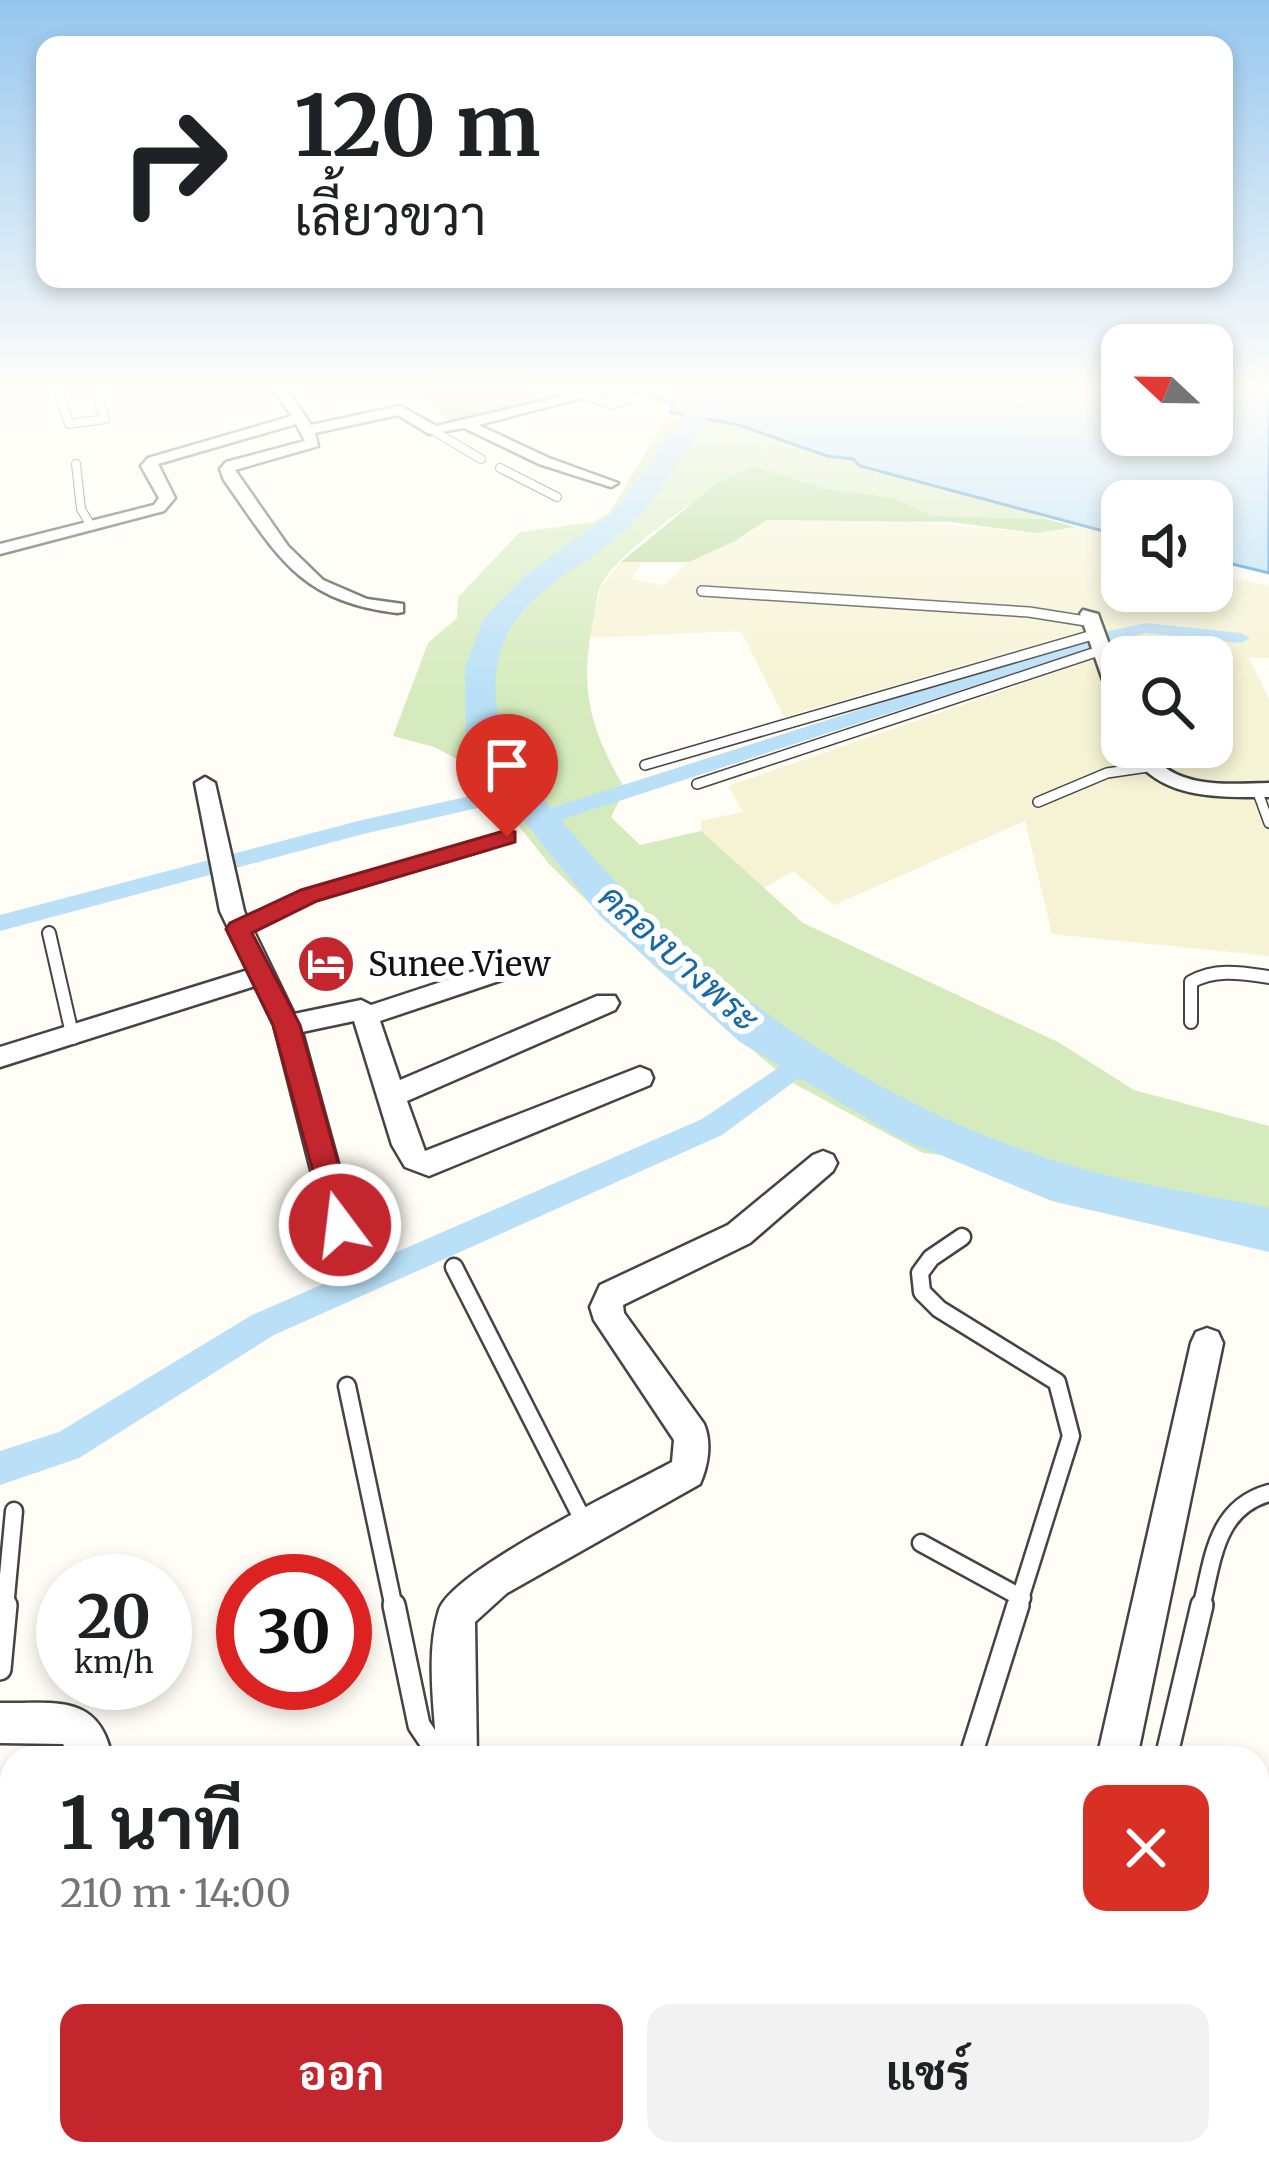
<!DOCTYPE html>
<html lang="th">
<meta charset="utf-8">
<style>
:root{--surface:#fff;--page:#f2f2f2;--text:#202124;--muted:#757577;--accent:#c4262e}
body{margin:0;font-family:Merriweather,Sarabun,serif;background:var(--page);color:var(--text);height:100vh;display:flex;flex-direction:column;font-size:45px;white-space:nowrap}
*{box-sizing:border-box;margin:0}
p{font-size:39px;color:var(--muted)}
.icon{flex:none;width:66px;height:66px;fill:none;stroke:currentColor;stroke-width:2;stroke-linecap:round;stroke-linejoin:round}
.map{position:relative;flex:1;overflow:hidden}
.side{position:absolute;left:0px;top:1746px;width:1269px;height:420px;display:flex;flex-direction:column;background:var(--surface);border-radius:36px 36px 0 0;box-shadow:0 6px 18px #0003}
.side>*{flex:none}
.banner{position:absolute;left:36px;top:36px;width:1197px;height:252px;border-radius:24px;box-shadow:0 6px 18px #0003;background:#fff;color:var(--text);overflow:hidden}
.needle{width:78px;rotate:292deg}
.fabs{position:absolute;left:1101px;top:324px;display:grid;gap:24px}
.fabs a{display:grid;place-items:center;width:132px;height:132px;border-radius:24px;background:var(--surface);box-shadow:0 6px 18px #0003;font-size:60px}
.speed{position:absolute;left:36px;top:1554px;display:flex;gap:24px;font-size:60px;font-weight:700;text-align:center}
.speed>*{display:grid;place-content:center;width:156px;height:156px;border-radius:50%;background:var(--surface);box-shadow:0 6px 18px #0003;line-height:1}
.speed small{font-size:30px;font-weight:400}
.speed .limit{border:18px solid #d22;background:#fff;color:#111}
.pin{position:absolute;display:grid;place-items:center;width:102px;height:102px;color:#fff;margin:-123px -51px;border-radius:50% 50% 50% 0;rotate:-45deg;box-shadow:0 0 12px #0007}
.pin .icon{rotate:45deg}
.me{position:absolute;width:132px;margin:-66px;rotate:345deg;stroke-linejoin:round;filter:drop-shadow(0 0 9px #0008)}
.turn{display:flex;align-items:center;gap:42px;height:252px;padding:0 60px;font-size:54px}
.turn .icon{width:156px;height:156px;stroke-width:2.5}
.turn b{display:block;font-size:84px;line-height:102px}
.round{display:grid;place-items:center;flex:none;width:126px;height:126px;border-radius:24px;background:var(--page)}
.headline{display:flex;align-items:center;justify-content:space-between;height:204px;padding:0 60px}
h1{font-size:72px;font-weight:700;line-height:90px}
.button{display:flex;gap:24px;margin-top:auto;padding:24px 60px}
.button a{flex:1;height:138px;border-radius:24px;background:var(--accent);color:#fff;font-size:48px;font-weight:700;line-height:138px;text-align:center}
.button a+a{background:var(--page);color:var(--text)}
.map>svg:first-child{display:block}
.farmland{fill:#f6f3d4;fill-rule:evenodd}
.green{fill:#d5ebbd}
.forest{fill:#b9dc9c}
.water{fill:#b9e0f7;stroke:#3f96cf;stroke-width:3}
.lines{fill:none;stroke-linecap:round;stroke-linejoin:round}
.canal{fill:#b9e0f7;fill-rule:evenodd}
.river{fill:#b9e0f7;fill-rule:evenodd}
.lane-far4-casing{stroke:#444;stroke-width:10}
.lane-far3-casing{stroke:#444;stroke-width:12}
.lane-far2-casing{stroke:#444;stroke-width:16}
.lane-far1-casing{stroke:#444;stroke-width:21}
.lane-casing{stroke:#444;stroke-width:26}
.street-casing{stroke:#444;stroke-width:5}
.lane-far4{stroke:#fff;stroke-width:8}
.lane-far3{stroke:#fff;stroke-width:9}
.lane-far2{stroke:#fff;stroke-width:12}
.lane-far1{stroke:#fff;stroke-width:16}
.lane{stroke:#fff;stroke-width:21}
.street{fill:#fff;fill-rule:evenodd}
.route{fill:#c4262e;stroke:#7f191e;stroke-width:3}
.labels{text-anchor:middle;dominant-baseline:central;stroke-width:12;stroke-linejoin:round;paint-order:stroke}
.poi-label{font-size:33px;fill:#111;stroke:#fff;text-anchor:start}
.water-label{font-size:36px;font-style:italic;fill:#1768a6;stroke:#fff}
</style>
<div class="map">
<svg width="1269" height="2166" viewBox="0 0 1269 2166">
<rect width="100%" height="100%" fill="#fffdf5"/>
<!-- farmland -->
<path class="farmland" d="M872,518L1036,533L1076,527L1101,531L1122,549V591H1212V575L1269,585V658H1249L1269,699V956L1052,934L1025,821L834,905L793,871L762,889L701,831V821L743,812L728,786L1098,658L1079,632L784,717L741,631L590,638L601,586L621,562H641L632,579L664,585L689,562L735,541L767,520ZM1122,657H1212V747H1122Z"/>
<!-- green -->
<path class="green" d="M670,412L739,425L827,456L853,459L860,466L1022,507L1046,519L933,516L894,498L823,488L754,466C716,484 619,549 601,585C596,595 596,611 593,622C579,690 590,729 625,789L611,817L640,845L701,831L803,923L1058,1042L1134,1090L1269,1126V1217L1038,1165L923,1153L789,1081L656,968L549,864L472,767L434,747L393,736L428,643L457,618L458,597L520,532L593,522L609,513Z"/>
<!-- forest -->
<g class="forest">
<polygon points="414,392 531,392 543,401 454,424"/>
<polygon points="753,466 823,488 894,498 933,516 1046,519 1076,527 1036,533 951,522 767,520 735,541 689,562 621,562 716,484"/>
</g>
<!-- water -->
<polygon class="water" points="646,392 1122,392 1122,435 1212,435 1212,392 1269,392 1269,573 1212,559 1212,501 1122,501 1122,536 860,466 853,459 827,456 739,425 670,412 673,405"/>
<g class="lines">
<!-- canal -->
<g class="canal">
<polygon points="1146,623 1241,633 1250,638 1241,643 1146,633 1115,640 548,824 532,824 529,819 532,814 1104,632"/>
<polygon points="520,785 527,787 527,797 363,834 0,931 0,915 362,820"/>
<polygon points="805,1050 814,1053 818,1060 814,1067 722,1135 274,1335 79,1458 0,1485 0,1451 59,1432 252,1315 702,1119"/>
</g>
<!-- river -->
<path class="river" d="M701,392H723C695,433 670,483 636,520C588,571 509,589 497,667C486,739 536,790 579,841C703,985 873,1104 1056,1161C1124,1183 1199,1193 1269,1208V1252L1052,1201L899,1138L740,1042L600,916L508,801L466,733L465,668L483,619L524,576L617,509Z"/>
<defs>
<g id="lane-far4">
<polyline points="59,392 69,424 105,419 96,392"/>
<polyline points="585,395 612,405 641,396"/>
<polyline points="434,431 481,459"/>
<polyline points="76,464 81,509 91,526"/>
<polyline points="500,468 557,497"/>
</g>
<g id="lane-far3">
<polyline points="702,591 1029,612 1092,622"/>
<polyline points="645,765 1096,634"/>
<polyline points="697,784 1102,650"/>
<polyline points="1257,790 1269,823"/>
<polyline points="1038,802 1107,773 1148,767"/>
<polyline points="478,846 507,837"/>
</g>
<g id="lane-far2">
<polyline points="239,929 309,896 488,843"/>
<polyline points="49,933 73,1038"/>
<path d="M1191,1022V982C1216,968 1241,973 1269,977"/>
</g>
<g id="lane-far1">
<polyline points="962,1237 931,1258 920,1273 922,1292 939,1309 1057,1382 1071,1436 1017,1608"/>
<polyline points="454,1267 585,1524"/>
<polyline points="347,1386 394,1608"/>
<polyline points="921,1543 1022,1598"/>
<polyline points="5,1608 14,1511"/>
<path d="M1201,1608C1213,1560 1215,1508 1269,1493"/>
</g>
<g id="lane">
<polyline points="394,1605 419,1725 441,1758"/>
<polyline points="0,1669 6,1605"/>
<polyline points="970,1758 1018,1605"/>
<polyline points="1166,1758 1202,1605"/>
<polyline points="1257,2065 1269,2069"/>
<polyline points="400,2154 402,2166"/>
<polyline points="836,2166 840,2154"/>
</g>
<g id="street">
<path d="M275,392H289L311,425L400,406L436,426L581,392H605L478,425L549,458L618,483L611,487L539,464L464,428L429,434L398,415L315,433L318,446L235,470L288,546L323,580L367,599L403,604V612L397,613C298,601 277,555 224,480L220,469L226,462L305,441L296,424L158,464L175,498L164,511L0,554V544L154,505L159,498L141,466L148,458L292,416Z"/>
<polygon points="1083,610 1098,614 1122,680 1122,712 1112,706 1080,614"/>
<path d="M1127,747H1147C1171,790 1226,784 1269,783V797C1215,797 1156,800 1127,747Z"/>
<polygon points="205,777 215,783 244,911 294,1014 361,1000 371,1005 514,958 523,961 526,967 523,973 380,1021 400,1080 597,996 615,996 619,1003 615,1010 407,1101 425,1151 640,1067 650,1071 653,1078 650,1085 429,1176 405,1167 392,1145 354,1021 302,1032 355,1225 351,1234 340,1238 329,1234 325,1225 274,1025 255,986 0,1067 0,1047 248,970 220,911 195,783"/>
<path d="M823,1151L833,1155L837,1163L833,1171L750,1243L623,1305L624,1313L704,1424C712,1443 708,1466 700,1484L507,1593L475,1622L477,1758H437C435,1712 425,1655 439,1610C452,1570 628,1486 672,1462L674,1440L594,1320L590,1307L600,1285L728,1225L813,1155Z"/>
<polygon points="1207,1328 1218,1332 1223,1343 1137,1758 1097,1758 1191,1343 1196,1332"/>
<path d="M0,1703C53,1704 100,1692 112,1758H72L63,1744L0,1743Z"/>
<polygon points="97,2154 145,2154 146,2166 98,2166"/>
<polygon points="490,2154 538,2154 533,2166 485,2166"/>
<polygon points="1010,2154 1058,2154 1057,2166 1009,2166"/>
</g>
</defs>
<!-- lane-far4 casing -->
<use href="#lane-far4" class="lane-far4-casing"/>
<!-- lane-far3 casing -->
<use href="#lane-far3" class="lane-far3-casing"/>
<!-- lane-far2 casing -->
<use href="#lane-far2" class="lane-far2-casing"/>
<!-- lane-far1 casing -->
<use href="#lane-far1" class="lane-far1-casing"/>
<!-- lane casing -->
<use href="#lane" class="lane-casing"/>
<!-- street casing -->
<use href="#street" class="street-casing"/>
<!-- lane-far4 -->
<use href="#lane-far4" class="lane-far4"/>
<!-- lane-far3 -->
<use href="#lane-far3" class="lane-far3"/>
<!-- lane-far2 -->
<use href="#lane-far2" class="lane-far2"/>
<!-- lane-far1 -->
<use href="#lane-far1" class="lane-far1"/>
<!-- lane -->
<use href="#lane" class="lane"/>
<!-- street -->
<use href="#street" class="street"/>
</g>
<!-- sky -->
<linearGradient id="sky" x2="0" y2="1"><stop stop-color="#95c6ee"/><stop offset="0.56" stop-color="#fffefa"/><stop offset="1" stop-color="#fffefa" stop-opacity="0"/></linearGradient>
<rect width="1269" height="695" fill="url(#sky)"/>
<!-- route -->
<polygon class="route" points="507,830 515,832 515,842 317,901 252,933 300,1025 355,1225 351,1234 340,1238 330,1234 273,1025 226,929 230,923 301,890"/>
<!-- icons -->
<defs>
<symbol id="hotel-disc" viewBox="-11 -11 22 22"><circle r="9.5" fill="#c4262e" stroke="#fff"/><path d="M-6-4.5h1.5V1H6V5H4.5V3h-9V5H-6ZM-4 0a1.8 1.8 0 1 1 3.6 0ZM.5 0V-2.5h3Q6-2.5 6 0Z" fill="#fff"/></symbol>
</defs>
<g fill-rule="evenodd">
<use href="#hotel-disc" x="293" y="931" width="66" height="66"/>
</g>
<g class="labels">
<!-- poi labels -->
<g class="poi-label">
<text x="368" y="964">Sunee View</text>
</g>
<!-- water labels -->
<g class="water-label">
<text transform="translate(679 958) rotate(42)">คลองบางพระ</text>
</g>
</g>
</svg>
<div class="fabs">
<a><svg class="needle" viewBox="-14 -14 28 28"><path d="M0-13l5 13h-10z" fill="#e53935"/><path d="M0 13l5-13h-10z" fill="#757577"/></svg></a>
<a><svg class="icon" aria-label="sound" viewBox="0 0 24 24"><path d="M4 9h4l5-4v14l-5-4H4zM17 9q2 3 0 6"/></svg></a>
<a><svg class="icon" aria-label="search" viewBox="0 0 24 24"><circle cx="10" cy="10" r="6"/><path d="M15 15l6 6"/></svg></a>
</div>
<div class="speed"><div>20<small>km/h</small></div><div class="limit">30</div></div>
<div class="pin" style="left:507px;top:837px;background:#d93025"><svg class="icon" aria-label="arrive" viewBox="0 0 24 24"><path d="M6 21V4h12l-3 4 3 4H6"/></svg></div>
<svg class="me" style="left:340px;top:1225px" viewBox="-20 -20 40 40"><circle r="17" fill="#c4262e" stroke="#fff" stroke-width="3"/><path d="M0-11L8 9 0 5-8 9z" fill="#fff"/></svg>
<div class="banner">
<div class="turn"><svg class="icon" aria-label="right" viewBox="0 0 24 24"><path d="M7 20v-9h11M14 6l5 5-5 5"/></svg><div><b>120 m</b>เลี้ยวขวา</div></div>
</div>
<section class="side">
<div class="headline"><div><h1>1 นาที</h1><p>210 m · 14:00</p></div><a class="round" style="background:#d93025;color:#fff"><svg class="icon" aria-label="close" viewBox="0 0 24 24"><path d="M6 6l12 12M18 6L6 18"/></svg></a></div>
<div class="button"><a>ออก</a><a>แชร์</a></div>
</section>
</div>
